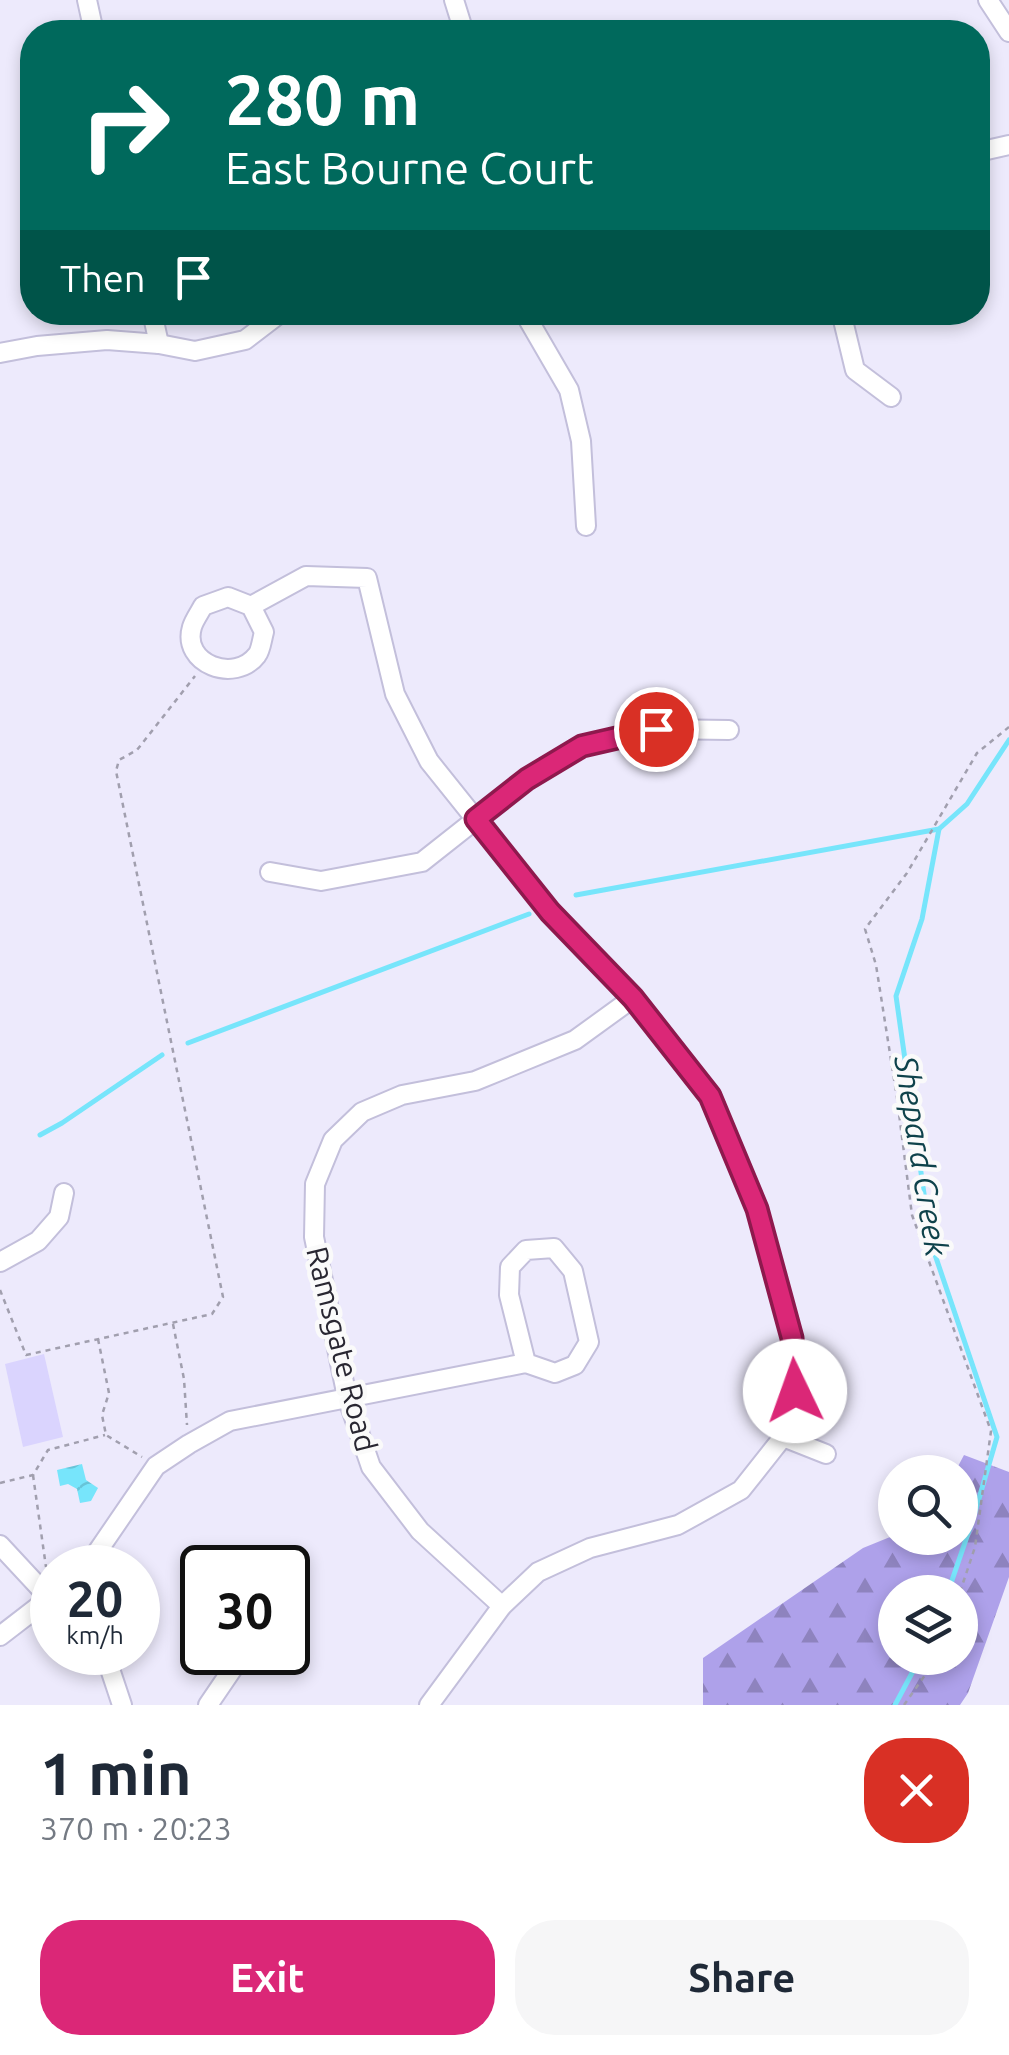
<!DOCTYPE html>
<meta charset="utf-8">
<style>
:root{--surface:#fff;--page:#f6f6f7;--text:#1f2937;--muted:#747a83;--accent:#db2777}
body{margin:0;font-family:Ubuntu,sans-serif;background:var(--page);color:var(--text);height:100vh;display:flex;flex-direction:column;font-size:38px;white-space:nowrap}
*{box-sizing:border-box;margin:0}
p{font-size:32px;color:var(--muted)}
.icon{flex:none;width:55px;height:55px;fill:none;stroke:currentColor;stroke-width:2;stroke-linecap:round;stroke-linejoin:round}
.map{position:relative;height:1705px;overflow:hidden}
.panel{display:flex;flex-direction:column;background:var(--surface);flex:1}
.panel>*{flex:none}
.guide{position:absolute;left:20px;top:20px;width:970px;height:305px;border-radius:40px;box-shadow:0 5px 15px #0003;background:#00695c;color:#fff;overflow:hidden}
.fabs{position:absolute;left:878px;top:1455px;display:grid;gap:20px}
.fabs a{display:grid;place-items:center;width:100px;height:100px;border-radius:50%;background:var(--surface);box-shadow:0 5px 15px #0003;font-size:50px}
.speed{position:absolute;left:30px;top:1545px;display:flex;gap:20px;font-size:50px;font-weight:700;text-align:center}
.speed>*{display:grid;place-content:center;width:130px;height:130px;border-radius:50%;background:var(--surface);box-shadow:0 5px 15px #0003;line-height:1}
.speed small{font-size:25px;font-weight:400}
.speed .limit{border:5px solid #111;border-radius:15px;background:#fff;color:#111}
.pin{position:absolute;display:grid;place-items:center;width:85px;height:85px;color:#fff;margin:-42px;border:5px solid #fff;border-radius:50%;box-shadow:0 2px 10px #0007}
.me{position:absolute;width:110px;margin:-55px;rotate:357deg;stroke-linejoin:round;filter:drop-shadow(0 0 8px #0008)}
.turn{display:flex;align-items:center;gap:35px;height:210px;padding:0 40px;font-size:45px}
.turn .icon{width:130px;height:130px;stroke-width:2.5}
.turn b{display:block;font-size:70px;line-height:85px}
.then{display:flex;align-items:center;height:95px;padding:0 40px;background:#0003;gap:20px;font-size:38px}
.round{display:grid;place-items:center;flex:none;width:105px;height:105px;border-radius:40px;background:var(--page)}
.headline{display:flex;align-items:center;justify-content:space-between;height:170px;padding:0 40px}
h1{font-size:60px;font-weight:700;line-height:75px}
.primary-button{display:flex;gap:20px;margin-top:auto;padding:20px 40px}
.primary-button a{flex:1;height:115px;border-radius:40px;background:var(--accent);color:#fff;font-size:40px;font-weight:700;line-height:115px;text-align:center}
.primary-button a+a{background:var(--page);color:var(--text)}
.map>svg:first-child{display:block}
.forest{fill:url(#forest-firs);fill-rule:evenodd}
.garden{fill:#dad4fe}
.water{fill:url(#water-waves)}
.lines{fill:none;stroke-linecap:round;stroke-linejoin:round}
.stream{stroke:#77e5fb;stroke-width:5}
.minor-casing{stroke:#c3bfdb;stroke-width:22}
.path{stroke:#a19fae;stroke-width:2.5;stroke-dasharray:5 5;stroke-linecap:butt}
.minor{stroke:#fff;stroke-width:18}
.route-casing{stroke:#8e194d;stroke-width:25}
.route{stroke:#db2777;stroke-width:18}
.labels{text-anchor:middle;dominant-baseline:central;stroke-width:9;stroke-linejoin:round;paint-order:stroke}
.street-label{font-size:30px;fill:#292732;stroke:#fafafa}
.water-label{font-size:32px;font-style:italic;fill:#0e424b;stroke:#fafafa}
</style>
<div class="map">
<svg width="1009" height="1705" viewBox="0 0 1009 1705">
<defs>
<pattern id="forest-firs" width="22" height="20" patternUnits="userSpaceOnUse" patternTransform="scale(2.5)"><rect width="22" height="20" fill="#aea1ea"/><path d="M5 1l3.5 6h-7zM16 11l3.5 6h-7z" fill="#8e83be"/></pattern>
<pattern id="water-waves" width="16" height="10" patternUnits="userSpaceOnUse" patternTransform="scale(2.5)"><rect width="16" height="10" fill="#77e5fb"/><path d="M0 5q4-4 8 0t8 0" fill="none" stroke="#67c4d8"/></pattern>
</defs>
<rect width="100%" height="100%" fill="#edeafc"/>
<!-- forest -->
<path class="forest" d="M964,1455L1009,1472V1577L968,1693L960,1705H703V1658L863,1548L895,1535V1538H960V1472H955ZM895,1592H960V1658H895Z"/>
<!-- garden -->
<polygon class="garden" points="44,1354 63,1437 23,1447 5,1364"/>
<!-- water -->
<polygon class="water" points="82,1464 86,1480 98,1488 91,1501 80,1503 77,1489 68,1484 60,1486 57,1470"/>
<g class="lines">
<!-- stream -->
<g class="stream">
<polyline points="939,829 922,919 896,996 931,1243 997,1437 973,1519 948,1592"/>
<polyline points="576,895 939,829 967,804 1009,740"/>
<polyline points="188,1043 529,914"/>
<polyline points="40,1135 62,1123 162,1055"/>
<polyline points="895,1705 920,1658"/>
</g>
<defs>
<g id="minor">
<polyline points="87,0 94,32"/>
<polyline points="454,0 464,32"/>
<polyline points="988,0 1009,32"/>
<polyline points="978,152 1009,145"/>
<polyline points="152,312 159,344"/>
<polyline points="528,312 529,321 569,390 581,441 586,526"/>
<polyline points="841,312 855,370 891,397"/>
<polyline points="0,353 37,346 107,340 159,344 195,351 245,340 279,314"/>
<path d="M251,606L228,597L203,606C200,612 194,620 192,627C181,664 235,684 257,655C261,650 262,639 264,632L251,606L306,576L367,578L395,694L429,761L550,912L633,998L711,1096L757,1209L793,1338L795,1391L783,1437L741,1490L678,1525L590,1548L538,1572L502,1606L429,1705"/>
<polyline points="270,872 321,881 422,862 527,779 582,746 656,729 729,730"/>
<polyline points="0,1262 38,1241 59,1217 64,1193"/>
<polyline points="783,1437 826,1454"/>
<polyline points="0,1545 52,1601"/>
<polyline points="84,1568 91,1561 156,1466 189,1444 230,1421 526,1363 555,1373 575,1365 589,1342 573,1271 554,1248 526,1250 510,1267 509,1295 526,1363"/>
<polyline points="502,1606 420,1531 371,1467 347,1397 314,1237 315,1184 333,1140 362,1112 402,1095 475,1081 575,1040 633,998"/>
<polyline points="0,1636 52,1596"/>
<polyline points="96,1652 110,1669 122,1705"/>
<polyline points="208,1705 244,1652"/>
</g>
</defs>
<!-- minor casing -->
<use href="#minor" class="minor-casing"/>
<!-- path -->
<g class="path">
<polyline points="0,1290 26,1355 212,1314 223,1297 116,771 119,760 137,750 195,676"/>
<polyline points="173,1324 184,1379 187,1425"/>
<polyline points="98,1339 109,1393 102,1415 106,1435 142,1457"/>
<polyline points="33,1475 46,1567"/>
<polyline points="0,1483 33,1475 48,1450 105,1435"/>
<polyline points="960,1592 975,1547 991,1431 912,1215 897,1098 876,965 865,929 907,873 977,753 1009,727"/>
<polyline points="904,1705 937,1658"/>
</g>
<!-- minor -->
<use href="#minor" class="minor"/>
</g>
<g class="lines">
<defs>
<polyline id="route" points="656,729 582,746 527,779 476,819 550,912 633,998 710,1096 757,1209 792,1338 795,1391"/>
</defs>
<!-- route casing -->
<use href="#route" class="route-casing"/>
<!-- route -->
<use href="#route" class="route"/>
</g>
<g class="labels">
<!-- street labels -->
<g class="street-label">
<text transform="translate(342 1349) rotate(76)">Ramsgate Road</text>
</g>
<!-- water labels -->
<g class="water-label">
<text transform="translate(922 1156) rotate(81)">Shepard Creek</text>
</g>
</g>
</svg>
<div class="fabs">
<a><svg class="icon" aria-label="search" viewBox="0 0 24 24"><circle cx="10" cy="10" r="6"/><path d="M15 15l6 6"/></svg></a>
<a><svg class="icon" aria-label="layers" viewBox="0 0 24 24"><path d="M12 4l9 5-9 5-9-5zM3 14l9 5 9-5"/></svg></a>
</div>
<div class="speed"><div>20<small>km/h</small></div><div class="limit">30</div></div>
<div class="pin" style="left:656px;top:729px;background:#d93025"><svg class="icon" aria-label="arrive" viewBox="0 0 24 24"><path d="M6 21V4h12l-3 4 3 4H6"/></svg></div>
<svg class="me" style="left:795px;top:1391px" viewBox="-20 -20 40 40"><circle r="19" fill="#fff"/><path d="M0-13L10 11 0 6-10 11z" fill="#db2777"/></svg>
<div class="guide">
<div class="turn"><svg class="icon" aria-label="right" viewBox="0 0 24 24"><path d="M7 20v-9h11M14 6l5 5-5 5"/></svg><div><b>280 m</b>East Bourne Court</div></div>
<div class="then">Then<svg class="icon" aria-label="arrive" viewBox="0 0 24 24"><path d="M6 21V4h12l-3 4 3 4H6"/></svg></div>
</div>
</div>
<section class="panel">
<div class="headline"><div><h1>1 min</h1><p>370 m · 20:23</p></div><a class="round" style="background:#d93025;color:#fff"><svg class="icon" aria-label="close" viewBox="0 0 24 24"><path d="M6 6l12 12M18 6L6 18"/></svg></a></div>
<div class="primary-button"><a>Exit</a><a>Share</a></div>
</section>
